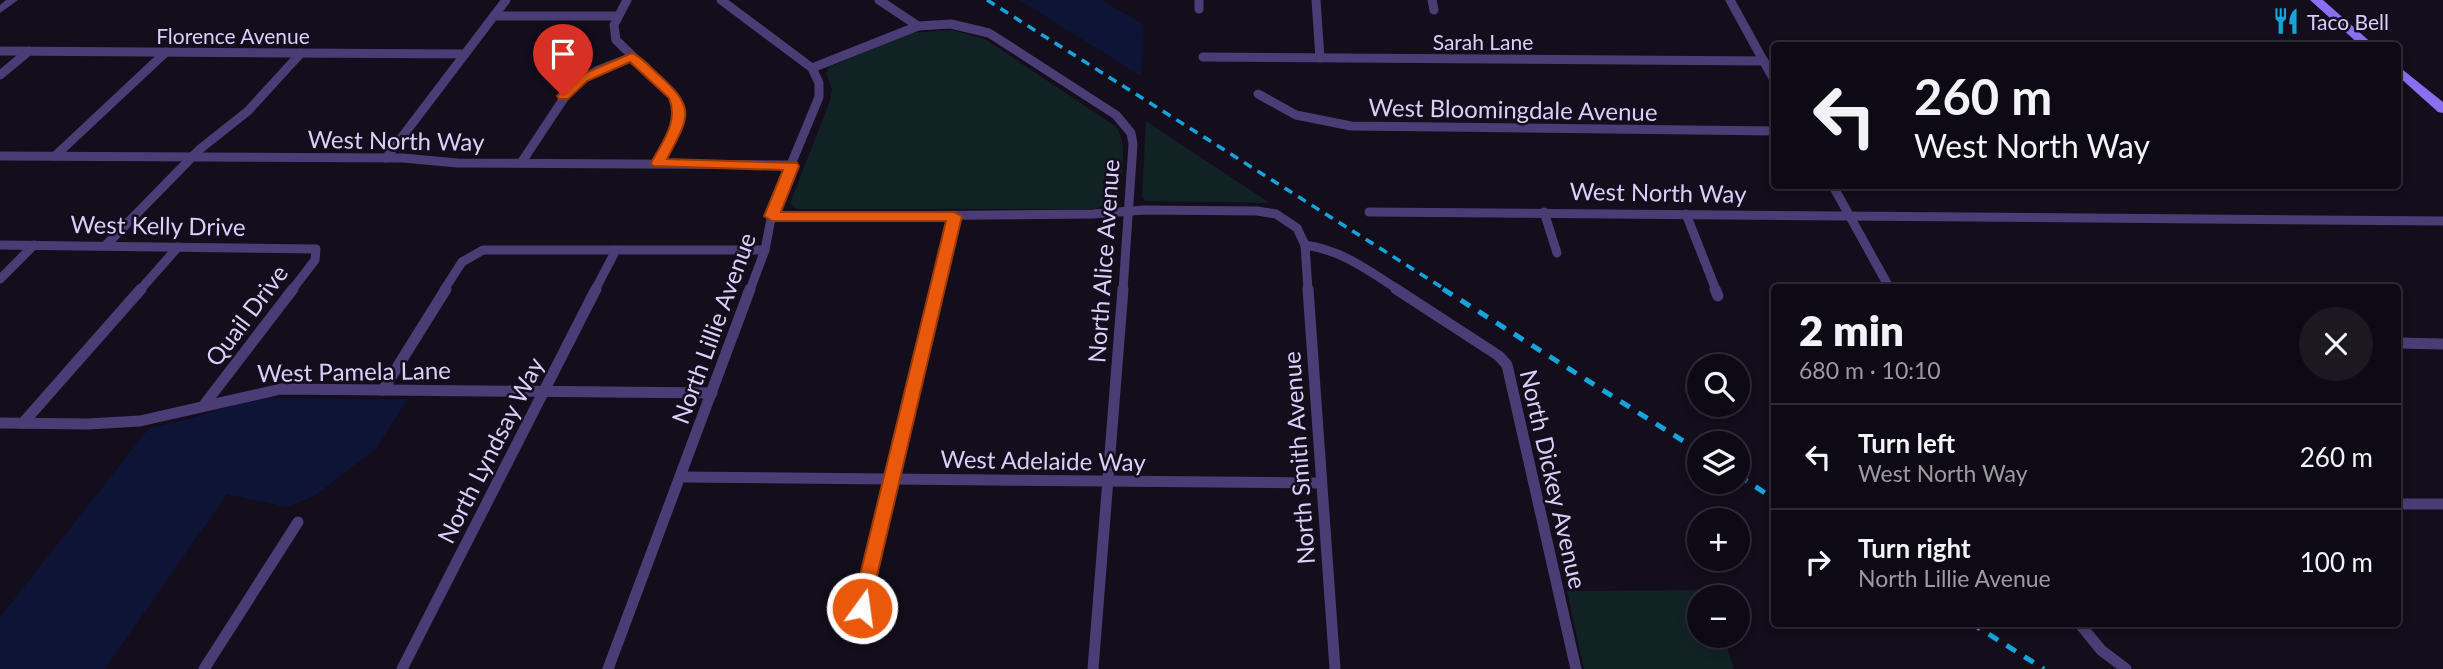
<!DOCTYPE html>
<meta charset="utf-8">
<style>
:root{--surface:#0e0a15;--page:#1c1822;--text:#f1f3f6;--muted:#9b9aa0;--line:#2e2b34}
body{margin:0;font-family:Lato,sans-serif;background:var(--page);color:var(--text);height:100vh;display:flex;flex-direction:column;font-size:26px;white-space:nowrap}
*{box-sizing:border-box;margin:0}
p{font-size:23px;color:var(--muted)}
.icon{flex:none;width:38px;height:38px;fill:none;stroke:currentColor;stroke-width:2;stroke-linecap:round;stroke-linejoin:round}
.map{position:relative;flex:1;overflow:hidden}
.drawer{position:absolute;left:1771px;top:284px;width:630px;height:343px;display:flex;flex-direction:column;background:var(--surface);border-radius:7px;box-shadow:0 4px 10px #0003,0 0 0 2px var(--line)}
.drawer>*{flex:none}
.banner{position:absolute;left:1771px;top:42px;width:630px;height:147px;border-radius:7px;box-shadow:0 4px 10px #0003,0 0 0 2px var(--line);background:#0e0a15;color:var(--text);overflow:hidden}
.tools{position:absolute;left:1687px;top:354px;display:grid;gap:14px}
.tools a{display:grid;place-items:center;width:63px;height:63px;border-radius:50%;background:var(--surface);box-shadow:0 4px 10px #0003,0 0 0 2px var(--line);font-size:35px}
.pin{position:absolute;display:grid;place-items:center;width:60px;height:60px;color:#fff;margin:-72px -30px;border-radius:50% 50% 50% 0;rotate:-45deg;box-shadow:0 0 7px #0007}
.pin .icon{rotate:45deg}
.me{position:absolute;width:77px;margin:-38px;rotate:14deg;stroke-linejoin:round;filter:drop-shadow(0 0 5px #0008)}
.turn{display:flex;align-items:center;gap:24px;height:147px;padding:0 28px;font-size:32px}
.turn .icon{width:91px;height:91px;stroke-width:2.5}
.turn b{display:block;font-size:49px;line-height:60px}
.round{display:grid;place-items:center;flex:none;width:74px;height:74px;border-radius:37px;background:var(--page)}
.overview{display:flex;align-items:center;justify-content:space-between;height:119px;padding:0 28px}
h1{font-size:42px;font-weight:800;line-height:52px}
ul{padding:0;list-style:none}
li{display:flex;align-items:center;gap:21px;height:105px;padding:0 28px;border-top:2px solid var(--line)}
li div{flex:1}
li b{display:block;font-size:26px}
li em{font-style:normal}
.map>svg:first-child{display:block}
.green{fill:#112225}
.water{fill:#0d1435}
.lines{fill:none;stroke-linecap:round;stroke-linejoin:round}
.minor-far1{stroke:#4a3d76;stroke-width:9}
.minor{stroke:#4a3d76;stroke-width:11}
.tertiary{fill:#4a3d76;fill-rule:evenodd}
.secondary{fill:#8a6ff0;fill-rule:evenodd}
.rail-far1{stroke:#17a4dc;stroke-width:3.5;stroke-dasharray:9 7;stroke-linecap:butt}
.rail{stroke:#17a4dc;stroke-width:5;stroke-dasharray:11 10;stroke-linecap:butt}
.route{fill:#ea580c;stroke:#983908;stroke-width:2}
.labels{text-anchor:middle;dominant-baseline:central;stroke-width:5;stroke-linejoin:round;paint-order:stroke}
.far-poi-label{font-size:21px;fill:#dbcefa;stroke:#130d1c;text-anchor:start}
.far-street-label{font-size:21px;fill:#dbcefa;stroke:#130d1c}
.street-label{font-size:24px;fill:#dbcefa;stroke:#130d1c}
</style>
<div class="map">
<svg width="2443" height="669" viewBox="0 0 2443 669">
<rect width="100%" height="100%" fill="#130d1c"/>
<!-- green -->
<g class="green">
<path d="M953,30L985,39L1115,126C1130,145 1120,177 1118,199L1095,209H797L790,203L830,101L832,89L826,73L829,67L910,33Z"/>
<polygon points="1146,121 1270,203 1145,201 1142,197"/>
<polygon points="1709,590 1711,597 1699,597 1699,635 1723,635 1734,669 1584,669 1567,591"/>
</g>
<!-- water -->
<g class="water">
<polygon points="1019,0 1102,0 1144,25 1141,76"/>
<polygon points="269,398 408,399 376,449 313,497 286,507 227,494 105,669 0,669 0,617 149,428 194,418 243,402"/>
</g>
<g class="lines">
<!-- minor-far1 -->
<g class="minor-far1">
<path d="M627,0L614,25L616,40L674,96C683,122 671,141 658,163"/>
<polyline points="721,0 812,68 819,83 819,97 773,208 765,250 750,290"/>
<polyline points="879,0 918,26"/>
<polyline points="1199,0 1199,9"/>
<polyline points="1316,0 1320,58"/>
<polyline points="1432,0 1434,10"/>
<polyline points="1730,0 1774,80"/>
<polyline points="494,16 617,16"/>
<polyline points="0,51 465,54"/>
<polyline points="1203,57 1764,61"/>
<polyline points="812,68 918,26 951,24 989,33 1116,115 1131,133 1133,144 1123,290"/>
<polyline points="0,75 29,51"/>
<polyline points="1258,94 1296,115 1351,126 1774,131"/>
<polyline points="0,156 403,158 457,163 792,165"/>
<polyline points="55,156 166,52"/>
<polyline points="386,158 506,0"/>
<polyline points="521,163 572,86 596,71 632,57"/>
<polyline points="1833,186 1889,287"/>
<polyline points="1369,212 2443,221"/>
<polyline points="1544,212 1557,253"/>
<polyline points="1686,214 1716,290"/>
<polyline points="772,217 1093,214 1144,210 1257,211 1276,214 1297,228 1305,245 1308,290"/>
<polyline points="0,245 316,249 315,260 292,290"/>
<polyline points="106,245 200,149 248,111 301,53"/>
<path d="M1305,245C1342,250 1369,271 1399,290"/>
<polyline points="0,279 34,245"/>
<polyline points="140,290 178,247"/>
<polyline points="444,290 462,262 483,250 765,250"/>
<polyline points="595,290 616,250"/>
<polyline points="936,290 954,216"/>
</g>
<!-- minor -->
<g class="minor">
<polyline points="1308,289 1335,669"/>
<polyline points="1396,289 1499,356 1507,365 1576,669"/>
<polyline points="1715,289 1718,296"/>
<polyline points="2398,343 2443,344"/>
<polyline points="383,390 446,289"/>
<polyline points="204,405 293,289"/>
<polyline points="0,423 88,424 140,421 281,389 712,393"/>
<polyline points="23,423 141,289"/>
<polyline points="682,477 1320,483"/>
<polyline points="2398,504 2443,504"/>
<polyline points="2079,623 2101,650 2126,669"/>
<polyline points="855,634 937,289"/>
<polyline points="204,669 298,522"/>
<polyline points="402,669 596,289"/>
<polyline points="608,669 750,289"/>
<polyline points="1093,669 1123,289"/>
</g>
<!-- tertiary -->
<polygon class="tertiary" points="6,0 18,0 0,13 0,5"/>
<!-- secondary -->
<g class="secondary">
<polygon points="2310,0 2323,0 2375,46 2361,46"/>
<polygon points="2398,66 2443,102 2443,113 2438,112 2398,76"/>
</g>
<!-- rail-far1 -->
<polyline class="rail-far1" points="987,0 1446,290"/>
<!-- rail -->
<g class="rail">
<polyline points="1443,289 1699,451"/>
<polyline points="1738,475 1774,499"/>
<polyline points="1971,623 2044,669"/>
</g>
</g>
<!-- route -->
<path class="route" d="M632,53C642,57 650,67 658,74C697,109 689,116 667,159L797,163L799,166L781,212H954L962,216L868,614L862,616L855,614L852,608L946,221H772L764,216L783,170L653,166L651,163C662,142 679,122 669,98L630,62L587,81L568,99H559L557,96L578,76Z"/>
<!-- icons -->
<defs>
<symbol id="restaurant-bare" viewBox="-9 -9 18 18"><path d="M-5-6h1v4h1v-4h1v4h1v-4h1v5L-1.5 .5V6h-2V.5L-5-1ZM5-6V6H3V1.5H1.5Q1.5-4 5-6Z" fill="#17a4dc" stroke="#130d1c" stroke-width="2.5" paint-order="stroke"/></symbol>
</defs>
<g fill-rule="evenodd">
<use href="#restaurant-bare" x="2267" y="2" width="38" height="38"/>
</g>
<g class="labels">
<!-- far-poi labels -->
<g class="far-poi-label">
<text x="2307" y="21">Taco Bell</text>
</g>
<!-- far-street labels -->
<g class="far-street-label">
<text x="233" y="35">Florence Avenue</text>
<text x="1483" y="41">Sarah Lane</text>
</g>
<!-- street labels -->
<g class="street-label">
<text transform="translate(1513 109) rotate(1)">West Bloomingdale Avenue</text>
<text transform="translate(396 140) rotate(1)">West North Way</text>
<text transform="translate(1658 192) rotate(1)">West North Way</text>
<text transform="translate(158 225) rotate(1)">West Kelly Drive</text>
<text transform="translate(1103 261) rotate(-86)">North Alice Avenue</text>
<text transform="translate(246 315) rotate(-53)">Quail Drive</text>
<text transform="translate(713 328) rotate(-70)">North Lillie Avenue</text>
<text transform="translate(354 371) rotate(-1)">West Pamela Lane</text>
<text transform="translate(490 450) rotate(-63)">North Lyndsay Way</text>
<text transform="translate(1298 458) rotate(-94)">North Smith Avenue</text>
<text transform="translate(1043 460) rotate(1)">West Adelaide Way</text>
<text transform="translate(1554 479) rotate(77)">North Dickey Avenue</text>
</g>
</g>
</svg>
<div class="tools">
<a><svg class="icon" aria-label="search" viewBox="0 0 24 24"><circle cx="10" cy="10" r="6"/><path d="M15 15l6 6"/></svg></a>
<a><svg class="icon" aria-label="layers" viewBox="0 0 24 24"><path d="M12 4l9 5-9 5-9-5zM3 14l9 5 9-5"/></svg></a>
<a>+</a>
<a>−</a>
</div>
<div class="pin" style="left:563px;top:96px;background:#d93025"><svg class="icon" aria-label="arrive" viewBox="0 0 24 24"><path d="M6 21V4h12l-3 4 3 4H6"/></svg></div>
<svg class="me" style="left:862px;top:608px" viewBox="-20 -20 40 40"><circle r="17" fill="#ea580c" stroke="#fff" stroke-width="3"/><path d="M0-11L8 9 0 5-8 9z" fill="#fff"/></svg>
<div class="banner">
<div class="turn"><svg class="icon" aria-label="left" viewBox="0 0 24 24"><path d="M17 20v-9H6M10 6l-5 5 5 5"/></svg><div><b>260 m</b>West North Way</div></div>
</div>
<section class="drawer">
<div class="overview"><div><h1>2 min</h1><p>680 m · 10:10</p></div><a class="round"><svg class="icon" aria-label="close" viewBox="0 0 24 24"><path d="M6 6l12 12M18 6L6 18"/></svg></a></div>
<ul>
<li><svg class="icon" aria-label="left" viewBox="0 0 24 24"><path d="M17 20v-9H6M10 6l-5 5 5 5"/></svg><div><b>Turn left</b><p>West North Way</p></div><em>260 m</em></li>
<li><svg class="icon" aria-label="right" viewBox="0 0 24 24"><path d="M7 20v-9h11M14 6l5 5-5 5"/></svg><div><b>Turn right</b><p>North Lillie Avenue</p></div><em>100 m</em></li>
</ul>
</section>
</div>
